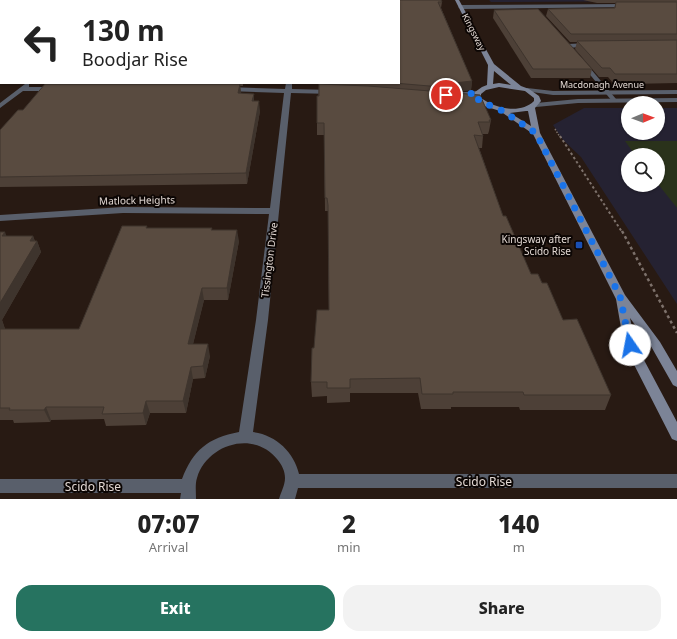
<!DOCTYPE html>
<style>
:root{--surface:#fff;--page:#f2f2f2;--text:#222;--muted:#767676;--accent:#267360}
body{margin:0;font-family:"Noto Sans",sans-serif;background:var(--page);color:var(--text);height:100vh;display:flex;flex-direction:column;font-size:15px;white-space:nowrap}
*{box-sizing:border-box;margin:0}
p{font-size:13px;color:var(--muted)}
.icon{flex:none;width:22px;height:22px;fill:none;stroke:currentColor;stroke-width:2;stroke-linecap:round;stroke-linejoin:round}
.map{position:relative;height:499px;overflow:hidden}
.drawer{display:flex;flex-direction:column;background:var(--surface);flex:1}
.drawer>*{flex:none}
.banner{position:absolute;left:0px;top:0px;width:400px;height:84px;box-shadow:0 1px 3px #0004;background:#fff;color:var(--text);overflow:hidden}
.needle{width:26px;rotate:89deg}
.buttons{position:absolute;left:621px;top:96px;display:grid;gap:8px}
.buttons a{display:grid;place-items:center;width:44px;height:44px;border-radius:50%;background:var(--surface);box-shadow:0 1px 3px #0004;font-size:20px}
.pin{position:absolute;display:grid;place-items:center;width:34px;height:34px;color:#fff;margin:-17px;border:2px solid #fff;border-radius:50%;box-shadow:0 1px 4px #0007}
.me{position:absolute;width:44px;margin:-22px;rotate:348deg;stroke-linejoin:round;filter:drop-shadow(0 0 3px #0008)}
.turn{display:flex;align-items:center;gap:14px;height:84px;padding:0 16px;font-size:18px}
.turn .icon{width:52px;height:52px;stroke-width:2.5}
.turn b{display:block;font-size:28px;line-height:34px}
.eta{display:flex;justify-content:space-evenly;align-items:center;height:68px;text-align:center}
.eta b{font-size:24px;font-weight:800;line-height:28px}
.cta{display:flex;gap:8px;margin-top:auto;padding:8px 16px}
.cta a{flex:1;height:46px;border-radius:16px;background:var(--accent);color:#fff;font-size:16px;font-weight:800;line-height:46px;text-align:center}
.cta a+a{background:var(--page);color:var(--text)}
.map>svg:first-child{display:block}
.education{fill:#252232;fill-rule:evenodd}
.green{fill:#2a321b}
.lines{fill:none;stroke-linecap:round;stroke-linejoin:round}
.path-far2{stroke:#7d716b;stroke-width:1.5;stroke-dasharray:1.5 1.5;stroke-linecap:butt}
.path-far1{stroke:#7d716b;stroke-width:2;stroke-dasharray:2.5 2.5;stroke-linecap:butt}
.path{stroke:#7d716b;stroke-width:2.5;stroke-dasharray:3 3;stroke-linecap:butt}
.service{fill:#595f6b;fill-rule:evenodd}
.minor{fill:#595f6b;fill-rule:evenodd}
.tertiary{fill:#595f6b;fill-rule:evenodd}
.secondary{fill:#7c8497;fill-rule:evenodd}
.wall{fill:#4d4037}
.shaded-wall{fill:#3e342d}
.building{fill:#594b40;stroke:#3e342d}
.route{stroke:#1a73e8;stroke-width:7;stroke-dasharray:0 12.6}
.transit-dot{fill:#1a4fb4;stroke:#0c0604;stroke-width:1.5}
.labels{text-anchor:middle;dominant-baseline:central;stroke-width:4;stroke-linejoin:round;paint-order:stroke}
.far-street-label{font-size:9px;fill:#e2d8d3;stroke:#0c0604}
.street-label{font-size:10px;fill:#e2d8d3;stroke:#0c0604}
.poi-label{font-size:10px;fill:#e2d8d3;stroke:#0c0604;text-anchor:end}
.near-street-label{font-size:12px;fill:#e2d8d3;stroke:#0c0604}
</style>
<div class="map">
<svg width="677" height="499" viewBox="0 0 677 499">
<rect width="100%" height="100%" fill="#281a13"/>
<!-- education -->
<g class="education">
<polygon points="489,0 677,0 677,1 491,2"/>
<path d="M584,108H628V133H658V108H677V304L581,157L563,140L553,125ZM628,155H658V185H628Z"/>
</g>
<!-- green -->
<polygon class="green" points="625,141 677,141 677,208 658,184 658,155 635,155"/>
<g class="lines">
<!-- path-far2 -->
<polyline class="path-far2" points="555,129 560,137"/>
<!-- path-far1 -->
<polyline class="path-far1" points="560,136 622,232"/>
<!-- path -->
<polyline class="path" points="622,231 677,333"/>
<!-- service -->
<g class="service">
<polygon points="590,43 593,45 592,46 568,48 565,46 568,44"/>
<polygon points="581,62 585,62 616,99 616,101 612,101 581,64"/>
</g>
<!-- minor -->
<g class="minor">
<rect x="287" y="0" width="4" height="1"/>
<path d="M286,83H292V89L333,90L336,92L333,94L291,93L268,320L253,432C276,435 294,452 299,474H677V488H298L295,499H279C281,492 285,485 285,478C285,471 282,465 277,459C254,430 207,444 197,478C195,484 196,492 196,499H180L181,493H0V479H182C193,450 208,438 239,432L256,320L269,214L123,213L0,221V215L123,207L270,208L284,93L227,91L224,89L227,87L285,89Z"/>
<polygon points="25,84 29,84 29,87 53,87 56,89 53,91 23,91 0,108 0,103"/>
<polygon points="527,88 553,91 677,90 677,94 553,95 525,91 524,90"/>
<polygon points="477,91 479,92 479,94 454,97 451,95 454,93"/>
<polygon points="677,98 677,102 578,103 536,107 532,105 536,103 578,99"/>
</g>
<!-- tertiary -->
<polygon class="tertiary" points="627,4 629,7 461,9 458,7 461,5"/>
<!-- secondary -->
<path class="secondary" d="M455,0H459L494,64L521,86L529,89L539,96L541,101L535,108L540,133L625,295L660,342L677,371V387L673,385L652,348L630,318L636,345L677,422V441L672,439L624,345L616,299L533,134L500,111L481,105L475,99V92L482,87L487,85L488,65ZM494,71L511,85L499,83L493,84ZM499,87L525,91L534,98V101C521,114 496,109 481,98V94L486,90ZM526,111H528L531,126L510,113Z"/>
</g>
<!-- wall -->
<g class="wall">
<polygon points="583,0 677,0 677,83 629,84 613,83 608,77 599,77 575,49 577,42 570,42 546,16 548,9 614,8 616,3 597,3"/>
<polygon points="399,1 442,2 441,8 472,81 471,90 453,92 453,93 491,120 489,131 488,134 483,134 483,136 482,148 479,148 503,216 531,274 542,283 563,320 611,395 605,410 520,410 519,407 451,407 451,409 421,409 418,393 350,393 350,402 327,403 327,396 312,397 311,382 314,348 329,310 328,217 328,211 325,211 324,135 317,135 317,123 319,83 399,83"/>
<polygon points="494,10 592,69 590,78 531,78 493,18"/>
<polygon points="53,83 243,83 243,86 240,86 241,93 254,101 260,111 247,184 0,187 0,130 53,84"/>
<polygon points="147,228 212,228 212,230 239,241 228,300 204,300 193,344 210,356 205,378 193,379 186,413 150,413 146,425 106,426 104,419 51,420 50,422 14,423 13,420 0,420 0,232 6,236 33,236 35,241 37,241 41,252 2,320 5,329 79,329"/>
</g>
<!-- shaded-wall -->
<g class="shaded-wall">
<polygon points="74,0 83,0 82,1 73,1"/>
<polygon points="1,67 1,77 0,78 0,68"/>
<polygon points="472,81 471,90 453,92 453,88 451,86 454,83"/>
<polygon points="240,84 241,93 238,93"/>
<polygon points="254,94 254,103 252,101"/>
<polygon points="259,101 260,111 247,184 246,173"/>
<polygon points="237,230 239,241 228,300 227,288"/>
<polygon points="5,232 9,243 2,236"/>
<polygon points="33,236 35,243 37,241 41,252 2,320 5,329 0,338 0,303"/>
<polygon points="202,288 204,300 190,356 188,344"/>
<polygon points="208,344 210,356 205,378 203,366"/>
<polygon points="191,367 193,379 186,413 183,401"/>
<polygon points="146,401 150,413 146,425 143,413"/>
<polygon points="46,407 51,420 50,422 44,410"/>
</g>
<!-- building -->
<g class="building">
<polygon points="0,0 74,0 73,1 1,1 1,67 0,68"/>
<polygon points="121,0 263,0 262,1 120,1"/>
<polygon points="311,0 441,0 442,2 438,2 472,81 454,83 451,86 453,88 394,83 399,83 399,1 311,1"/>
<polygon points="616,2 677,2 677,34 571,34 548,9 615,8"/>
<polygon points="538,9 592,69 533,69 494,10"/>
<polygon points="677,40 677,74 615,74 610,68 602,68 577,41"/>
<polygon points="45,84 240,84 238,93 254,94 252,101 259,101 246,173 0,177 0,130 18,110 23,110"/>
<polygon points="319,84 368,86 480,95 491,120 489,120 490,122 478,122 483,136 474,135 503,216 506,216 531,274 538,274 542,283 547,283 563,320 577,319 611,395 524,395 523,392 453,392 453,394 422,394 420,378 350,379 350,388 327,388 327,382 311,382 312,348 314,348 317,310 329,310 328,205 327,198 325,198 324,123 317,123 317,96 319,96"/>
<polygon points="122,226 147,226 146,228 212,228 211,230 237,230 227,288 202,288 188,344 208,344 203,366 191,367 183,401 146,401 143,413 102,414 104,407 46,407 44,410 9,410 10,408 0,408 0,329 79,329"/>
<polygon points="0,232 5,232 2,236 33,236 30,241 37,241 0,303"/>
</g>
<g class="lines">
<!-- route -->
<polyline class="route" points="446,95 477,93 478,99 482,102 501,110 536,133 620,296 630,345"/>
</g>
<!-- markers -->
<rect class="transit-dot" x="575" y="241" width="8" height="8" rx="2"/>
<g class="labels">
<!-- far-street labels -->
<g class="far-street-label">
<text transform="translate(474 32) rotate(63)">Kingsway</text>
<text x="602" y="84">Macdonagh Avenue</text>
</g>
<!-- street labels -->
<g class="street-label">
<text transform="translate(137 200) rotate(-1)">Matlock Heights</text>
<text transform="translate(269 260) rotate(-83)">Tissington Drive</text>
</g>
<!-- poi labels -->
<g class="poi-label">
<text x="571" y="239">Kingsway after<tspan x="571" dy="12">Scido Rise</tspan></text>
</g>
<!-- near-street labels -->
<g class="near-street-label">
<text x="484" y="481">Scido Rise</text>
<text x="93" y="486">Scido Rise</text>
</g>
</g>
</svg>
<div class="buttons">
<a><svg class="needle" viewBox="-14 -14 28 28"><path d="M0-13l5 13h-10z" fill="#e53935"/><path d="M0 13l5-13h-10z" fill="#767676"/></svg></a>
<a><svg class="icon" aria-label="search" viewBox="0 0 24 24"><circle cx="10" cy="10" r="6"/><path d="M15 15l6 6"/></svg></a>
</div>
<div class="pin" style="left:446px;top:95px;background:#d93025"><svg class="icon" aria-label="arrive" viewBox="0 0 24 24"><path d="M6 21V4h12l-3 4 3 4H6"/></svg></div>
<svg class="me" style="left:630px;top:345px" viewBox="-20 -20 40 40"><circle r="19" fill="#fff"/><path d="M0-13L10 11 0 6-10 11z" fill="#1a73e8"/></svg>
<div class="banner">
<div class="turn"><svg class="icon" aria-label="left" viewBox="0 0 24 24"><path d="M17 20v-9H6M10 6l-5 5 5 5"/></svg><div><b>130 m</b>Boodjar Rise</div></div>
</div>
</div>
<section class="drawer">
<div class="eta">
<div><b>07:07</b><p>Arrival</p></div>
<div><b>2</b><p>min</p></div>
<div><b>140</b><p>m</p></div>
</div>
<div class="cta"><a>Exit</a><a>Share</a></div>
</section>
